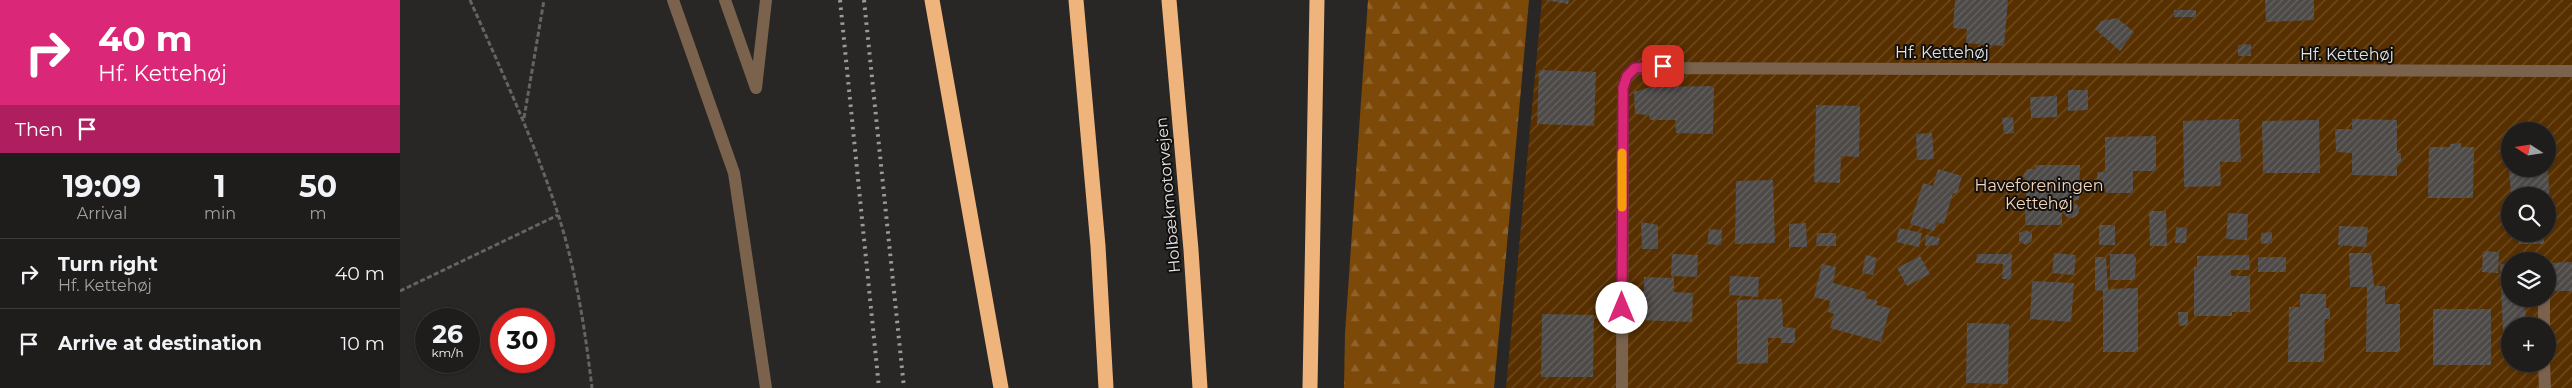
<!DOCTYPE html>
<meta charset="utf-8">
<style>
:root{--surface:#1f1d1c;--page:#272625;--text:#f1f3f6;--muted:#a1a2a3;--line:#3c3b3b}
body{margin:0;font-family:Montserrat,sans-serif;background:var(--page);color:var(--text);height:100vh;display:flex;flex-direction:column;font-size:19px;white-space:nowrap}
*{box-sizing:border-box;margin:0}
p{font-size:16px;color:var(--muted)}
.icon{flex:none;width:28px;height:28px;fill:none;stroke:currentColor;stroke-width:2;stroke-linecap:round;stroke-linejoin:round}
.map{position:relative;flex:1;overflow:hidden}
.details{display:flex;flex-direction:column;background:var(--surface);width:400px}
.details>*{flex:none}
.hud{background:#db2777;color:#fff;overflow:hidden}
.needle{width:32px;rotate:282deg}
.controls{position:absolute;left:2101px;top:122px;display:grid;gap:10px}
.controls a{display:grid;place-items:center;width:55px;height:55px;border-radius:50%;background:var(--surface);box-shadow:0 1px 4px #0004,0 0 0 1px var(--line);font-size:25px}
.speed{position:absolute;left:15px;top:308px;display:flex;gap:10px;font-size:25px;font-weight:700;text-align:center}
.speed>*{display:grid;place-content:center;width:65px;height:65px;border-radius:50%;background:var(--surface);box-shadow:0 1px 4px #0004,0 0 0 1px var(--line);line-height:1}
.speed small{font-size:12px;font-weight:400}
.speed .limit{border:8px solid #d22;background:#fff;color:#111}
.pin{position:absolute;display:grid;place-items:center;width:42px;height:42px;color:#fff;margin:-21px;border-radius:10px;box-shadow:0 2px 8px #0006}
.me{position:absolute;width:55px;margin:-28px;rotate:0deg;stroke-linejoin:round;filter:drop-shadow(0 0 4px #0008)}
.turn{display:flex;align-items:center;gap:18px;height:105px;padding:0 15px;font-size:22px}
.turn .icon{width:65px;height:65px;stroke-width:2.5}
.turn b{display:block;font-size:35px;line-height:42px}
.then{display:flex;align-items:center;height:48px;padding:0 15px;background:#0003;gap:10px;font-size:19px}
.eta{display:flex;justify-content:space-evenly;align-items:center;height:85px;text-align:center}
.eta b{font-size:30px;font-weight:700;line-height:35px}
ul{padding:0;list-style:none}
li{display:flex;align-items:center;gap:15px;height:70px;padding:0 15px;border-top:1px solid var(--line)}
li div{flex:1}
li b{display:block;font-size:19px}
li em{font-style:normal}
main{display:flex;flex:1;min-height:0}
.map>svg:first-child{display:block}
.forest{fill:url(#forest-firs)}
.garden{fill:url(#garden-furrows);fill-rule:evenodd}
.building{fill:url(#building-hatch)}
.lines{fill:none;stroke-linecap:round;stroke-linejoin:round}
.path{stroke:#666462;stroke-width:3;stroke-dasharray:5 2.5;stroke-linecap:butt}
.service{stroke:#7a624d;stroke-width:12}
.minor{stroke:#7a624d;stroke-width:12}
.motorway{stroke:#efb47c;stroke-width:15}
.rail{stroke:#9b9a98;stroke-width:4;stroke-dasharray:2.5 5;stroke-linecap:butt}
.route-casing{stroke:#8e194d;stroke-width:12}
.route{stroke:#db2777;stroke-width:9}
.slow{stroke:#f59e0b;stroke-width:9}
.labels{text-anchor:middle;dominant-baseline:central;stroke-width:4;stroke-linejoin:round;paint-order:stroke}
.street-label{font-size:16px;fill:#e3e2e0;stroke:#11100f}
.park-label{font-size:16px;fill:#f6d6ba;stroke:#11100f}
</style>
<main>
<section class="details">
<div class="hud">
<div class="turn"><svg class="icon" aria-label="right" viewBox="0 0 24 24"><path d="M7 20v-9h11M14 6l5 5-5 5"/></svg><div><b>40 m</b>Hf. Kettehøj</div></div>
<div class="then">Then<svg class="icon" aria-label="arrive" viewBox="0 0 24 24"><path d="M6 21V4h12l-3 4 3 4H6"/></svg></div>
</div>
<div class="eta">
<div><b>19:09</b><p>Arrival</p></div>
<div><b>1</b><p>min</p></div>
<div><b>50</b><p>m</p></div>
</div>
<ul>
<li><svg class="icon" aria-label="right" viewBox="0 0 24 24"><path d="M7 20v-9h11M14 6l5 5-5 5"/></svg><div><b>Turn right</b><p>Hf. Kettehøj</p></div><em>40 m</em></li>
<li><svg class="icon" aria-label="arrive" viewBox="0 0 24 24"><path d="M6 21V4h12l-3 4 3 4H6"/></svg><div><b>Arrive at destination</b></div><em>10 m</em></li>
</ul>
</section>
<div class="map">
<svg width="2172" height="388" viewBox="0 0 2172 388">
<defs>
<pattern id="forest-firs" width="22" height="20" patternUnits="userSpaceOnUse" patternTransform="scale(1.25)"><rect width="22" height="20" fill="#7d4908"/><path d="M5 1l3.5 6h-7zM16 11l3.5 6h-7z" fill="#8f632c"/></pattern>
<pattern id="garden-furrows" width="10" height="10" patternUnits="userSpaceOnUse" patternTransform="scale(1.25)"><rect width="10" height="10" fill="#583000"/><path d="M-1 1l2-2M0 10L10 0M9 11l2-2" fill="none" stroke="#704e25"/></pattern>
<pattern id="building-hatch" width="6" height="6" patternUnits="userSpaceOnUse" patternTransform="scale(1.25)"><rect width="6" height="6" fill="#4d4a48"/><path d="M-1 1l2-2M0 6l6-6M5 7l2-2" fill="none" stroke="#666462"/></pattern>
</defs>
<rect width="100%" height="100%" fill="#292725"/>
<!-- forest -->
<polygon class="forest" points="968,0 1129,0 1094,388 944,388 945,334"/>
<!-- garden -->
<path class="garden" d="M1142,0H2172V388H1106ZM2110,131H2148V169H2110ZM2110,196H2148V234H2110ZM2110,261H2148V299H2110ZM2110,326H2148V364H2110Z"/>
<!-- building -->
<g class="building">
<polygon points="1145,0 1169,0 1168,4"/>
<polygon points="1555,0 1608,0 1604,46 1566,43 1567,29 1553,28"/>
<polygon points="1865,0 1914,0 1914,20 1866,22"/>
<rect x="1774" y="10" width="22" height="7"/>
<polygon points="1717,18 1734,32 1720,51 1695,29 1701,21"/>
<polygon points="1851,44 1851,56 1838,56 1838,45"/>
<polygon points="1139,70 1196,72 1194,126 1137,124"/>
<polygon points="1314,86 1313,134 1276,133 1275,120 1250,120 1249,115 1235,114 1234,92 1251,87"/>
<polygon points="1668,90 1688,90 1688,110 1668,111"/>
<polygon points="1657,96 1657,117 1631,118 1630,97"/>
<polygon points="1416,105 1460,106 1459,157 1441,156 1440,183 1414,182"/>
<polygon points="1613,117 1614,133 1604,134 1602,118"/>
<polygon points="1839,119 1841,162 1820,162 1821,186 1784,187 1783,121"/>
<polygon points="1952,119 1997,120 1997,153 2001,153 2001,163 1997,163 1997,176 1952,175 1952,153 1936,152 1935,129 1952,129"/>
<polygon points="1919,120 1920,173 1863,173 1862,121"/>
<polygon points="2147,128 2147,131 2117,131 2117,130"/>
<polygon points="1532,133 1534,159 1517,160 1516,134"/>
<polygon points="1756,136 1756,171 1733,171 1733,193 1706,193 1705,188 1698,188 1697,172 1705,172 1705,137"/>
<polygon points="2061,143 2061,147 2074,147 2073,198 2028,198 2029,147 2050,147 2050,144"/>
<polygon points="1635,165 1680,165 1679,200 1662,200 1662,225 1625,225 1626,189 1636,189 1636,182 1626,182 1623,175 1627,169 1635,169"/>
<polygon points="1538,169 1562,176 1557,194 1553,193 1544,224 1537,222 1534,231 1510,224 1523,183 1533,186"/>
<polygon points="2109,169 2148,169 2150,208 2148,208 2148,196 2111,196"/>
<polygon points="1373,180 1375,243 1335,244 1336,181"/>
<circle cx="1671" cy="210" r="8"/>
<polygon points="1749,211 1766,211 1767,246 1750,246"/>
<polygon points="1828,213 1848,214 1847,240 1826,239"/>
<polygon points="1241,222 1258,225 1258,249 1242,249"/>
<polygon points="1406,223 1407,247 1389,247 1389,224"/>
<rect x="1699" y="225" width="16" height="20"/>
<polygon points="1939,226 1968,227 1966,247 1938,245"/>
<polygon points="1776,227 1787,228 1786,243 1775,243"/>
<polygon points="1499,228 1522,233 1519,247 1496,242"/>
<polygon points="1309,229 1322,230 1321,245 1307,244"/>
<polygon points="1626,230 1632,233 1632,241 1626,245 1619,241 1619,233"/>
<polygon points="1872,232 1872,243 1861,244 1861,233"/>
<polygon points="1417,233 1436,233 1436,246 1416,246"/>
<polygon points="2119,234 2143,234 2144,244 2119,244"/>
<polygon points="1526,235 1540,238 1538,245 1525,246"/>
<polygon points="2083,251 2099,252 2098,273 2082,272"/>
<polygon points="1654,253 1676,255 1674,275 1652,273"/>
<polygon points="1949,253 1971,253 1974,286 1985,286 1985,304 2000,304 2000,352 1966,352 1967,287 1950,287"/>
<polygon points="1272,254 1298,255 1297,277 1271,276"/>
<polygon points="1577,254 1612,254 1611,279 1602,279 1603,264 1576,263"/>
<polygon points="1710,254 1733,254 1736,258 1735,280 1710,280"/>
<polygon points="1466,255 1477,258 1473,275 1462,273"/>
<polygon points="1849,255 1850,270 1831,270 1831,276 1850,276 1850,312 1832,312 1832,316 1794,316 1794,267 1797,267 1797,256"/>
<polygon points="1520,256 1530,274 1507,286 1497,268"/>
<polygon points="1695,257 1706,257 1708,289 1738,288 1738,352 1703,352 1703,291 1695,290"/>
<rect x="1858" y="257" width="28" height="15"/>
<polygon points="2172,262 2172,291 2148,291 2148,263"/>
<polygon points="1422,264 1436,267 1433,283 1467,292 1465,298 1478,301 1476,305 1490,308 1481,342 1430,328 1434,314 1428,312 1430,301 1414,297"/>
<polygon points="2100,264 2110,264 2110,299 2125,299 2126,326 2110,326 2110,332 2103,332"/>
<polygon points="1330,276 1359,277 1358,297 1329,295"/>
<polygon points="1244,277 1274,278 1274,292 1293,293 1292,322 1236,320 1237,291 1244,291"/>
<polygon points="1632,281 1674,283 1671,322 1630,319"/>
<polygon points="1900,294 1926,294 1926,308 1930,308 1930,319 1925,319 1924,362 1888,362 1889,307 1900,307"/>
<polygon points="1382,299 1383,327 1395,328 1395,343 1381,343 1381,338 1368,338 1368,363 1337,364 1337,300"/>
<rect x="2033" y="309" width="58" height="56"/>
<polygon points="1778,312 1788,312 1788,325 1779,326"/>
<polygon points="1142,314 1194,315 1193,377 1141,377"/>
<polygon points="1567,323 1609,324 1608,384 1566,383"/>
</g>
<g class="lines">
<!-- path -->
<g class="path">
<path d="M70,0C101,70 134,140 158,214C176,270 185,329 192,388"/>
<polyline points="124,118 144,0"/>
<polyline points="0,291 158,215"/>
</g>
<!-- service -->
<g class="service">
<polyline points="273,0 334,173 366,388"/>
<polyline points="325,0 356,88 366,0"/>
<polyline points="2144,299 2144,326"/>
<polyline points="2144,364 2145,388"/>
</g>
<!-- minor -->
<polyline class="minor" points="1222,388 1223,88 1227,76 1235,68 2172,71"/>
<!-- motorway -->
<g class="motorway">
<polyline points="532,0 601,388"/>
<polyline points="676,0 698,246 706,388"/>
<polyline points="769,0 791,250 800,388"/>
<polyline points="910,388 917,0"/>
</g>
<!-- rail -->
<g class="rail">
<polyline points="440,0 479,388"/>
<polyline points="464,0 504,388"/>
</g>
</g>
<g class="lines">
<defs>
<polyline id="route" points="1222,308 1223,88 1227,76 1235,68 1263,66"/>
</defs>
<!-- route casing -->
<use href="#route" class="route-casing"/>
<!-- route -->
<use href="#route" class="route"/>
<!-- slow -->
<polyline class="slow" points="1222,207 1222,153"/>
</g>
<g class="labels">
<!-- street labels -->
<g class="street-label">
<text x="1542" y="52">Hf. Kettehøj</text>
<text x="1947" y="54">Hf. Kettehøj</text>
<text transform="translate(768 195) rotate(-95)">Holbækmotorvejen</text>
</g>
<!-- park labels -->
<g class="park-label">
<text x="1639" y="185">Haveforeningen<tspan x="1639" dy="18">Kettehøj</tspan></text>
</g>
</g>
</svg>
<div class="controls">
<a><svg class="needle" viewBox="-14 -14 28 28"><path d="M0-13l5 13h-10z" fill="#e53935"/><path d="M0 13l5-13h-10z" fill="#a1a2a3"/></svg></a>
<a><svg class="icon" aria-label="search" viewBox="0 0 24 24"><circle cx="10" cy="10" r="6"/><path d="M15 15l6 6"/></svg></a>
<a><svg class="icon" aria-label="layers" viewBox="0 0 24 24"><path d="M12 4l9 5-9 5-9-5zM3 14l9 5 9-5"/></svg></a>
<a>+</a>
</div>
<div class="speed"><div>26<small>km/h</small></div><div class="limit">30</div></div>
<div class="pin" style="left:1263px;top:66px;background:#d93025"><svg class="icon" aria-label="arrive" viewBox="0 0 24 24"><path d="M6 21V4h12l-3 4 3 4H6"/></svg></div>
<svg class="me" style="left:1222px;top:308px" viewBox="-20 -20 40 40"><circle r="19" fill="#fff"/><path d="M0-13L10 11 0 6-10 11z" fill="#db2777"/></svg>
</div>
</main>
